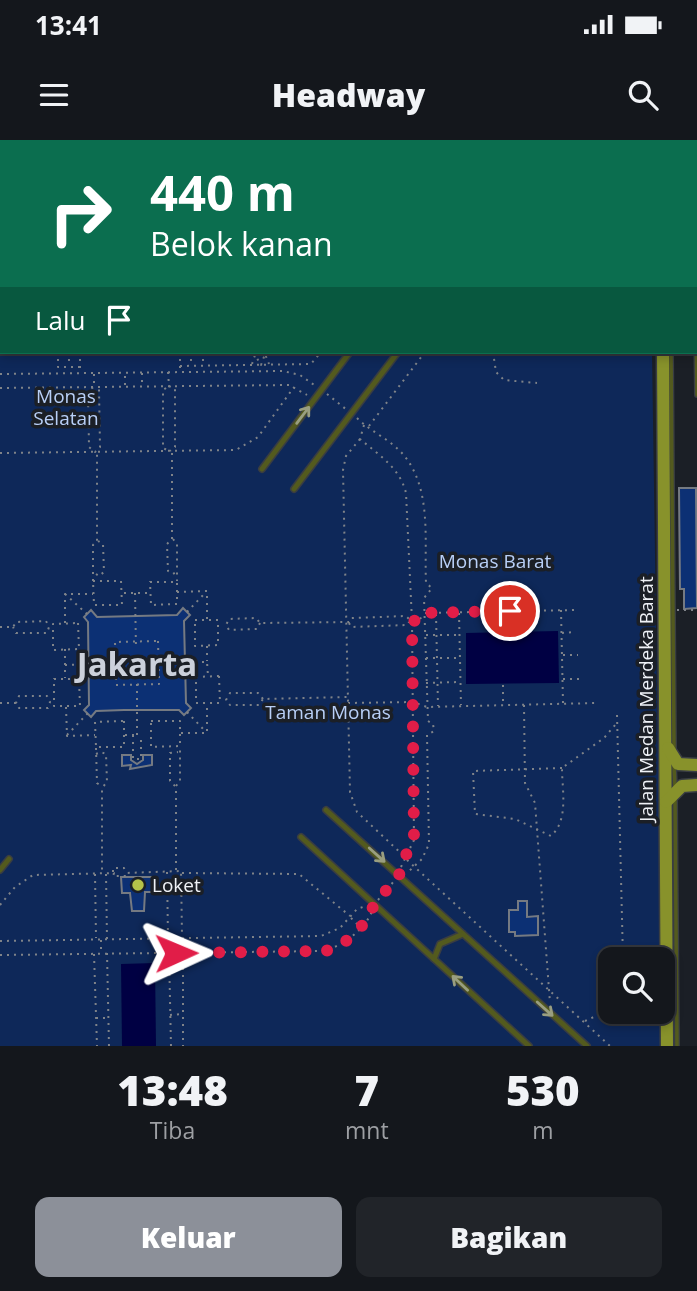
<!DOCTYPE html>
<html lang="id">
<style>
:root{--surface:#14171c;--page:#212429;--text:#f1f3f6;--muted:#9d9fa3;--line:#33363b;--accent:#8c9099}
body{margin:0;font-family:"Open Sans",sans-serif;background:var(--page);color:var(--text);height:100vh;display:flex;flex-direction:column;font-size:26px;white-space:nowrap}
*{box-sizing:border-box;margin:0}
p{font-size:23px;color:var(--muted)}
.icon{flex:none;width:38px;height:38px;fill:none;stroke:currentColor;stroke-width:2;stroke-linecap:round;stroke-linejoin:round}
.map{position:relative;height:906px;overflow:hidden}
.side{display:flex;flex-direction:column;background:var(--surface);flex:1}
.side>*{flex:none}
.hud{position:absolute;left:0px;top:0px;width:698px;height:214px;box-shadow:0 4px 10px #0003,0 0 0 2px var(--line);background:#0b6e4f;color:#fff;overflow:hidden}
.fabs{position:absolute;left:598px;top:807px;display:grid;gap:14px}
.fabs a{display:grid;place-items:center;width:77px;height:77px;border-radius:14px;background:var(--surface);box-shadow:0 4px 10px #0003,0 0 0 2px var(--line);font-size:35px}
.pin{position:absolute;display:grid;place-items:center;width:60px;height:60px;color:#fff;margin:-30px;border:4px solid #fff;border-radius:50%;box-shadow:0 2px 7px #0007}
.me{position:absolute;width:77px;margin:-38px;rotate:89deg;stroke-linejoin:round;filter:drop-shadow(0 0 5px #0008)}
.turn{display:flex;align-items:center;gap:24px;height:147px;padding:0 35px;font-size:32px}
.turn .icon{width:91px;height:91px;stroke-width:2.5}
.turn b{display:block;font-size:49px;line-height:60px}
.then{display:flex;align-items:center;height:66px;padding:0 35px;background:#0003;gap:14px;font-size:26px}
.eta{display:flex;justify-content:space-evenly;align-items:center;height:119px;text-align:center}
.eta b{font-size:42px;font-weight:800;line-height:49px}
.cta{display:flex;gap:14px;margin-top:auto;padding:14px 35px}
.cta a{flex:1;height:80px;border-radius:14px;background:var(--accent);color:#fff;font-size:28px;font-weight:800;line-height:80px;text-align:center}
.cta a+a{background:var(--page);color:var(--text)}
.status{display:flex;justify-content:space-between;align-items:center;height:49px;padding:0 35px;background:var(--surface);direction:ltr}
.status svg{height:19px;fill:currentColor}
header{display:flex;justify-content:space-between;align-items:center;height:91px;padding:0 35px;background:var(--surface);font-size:32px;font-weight:800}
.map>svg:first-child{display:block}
.green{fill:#0e2859}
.water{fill:#000043}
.building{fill:#0c3074;stroke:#757a82;stroke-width:2}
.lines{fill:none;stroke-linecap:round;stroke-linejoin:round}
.service-casing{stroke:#393d43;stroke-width:6}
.pedestrian-casing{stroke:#393d43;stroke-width:8}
.primary-casing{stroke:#393d43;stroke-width:15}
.path{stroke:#7f8389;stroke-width:2;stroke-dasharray:2 5;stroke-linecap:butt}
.service{stroke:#535a1e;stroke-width:3.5}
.pedestrian{stroke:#535a1e;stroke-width:5}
.primary{stroke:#88922b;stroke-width:12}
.oneway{stroke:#999e80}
.route{stroke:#e11d48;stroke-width:12;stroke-dasharray:0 21.6}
.poi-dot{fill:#b5c249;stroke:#1b1f26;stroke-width:2.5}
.labels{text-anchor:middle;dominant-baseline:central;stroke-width:7;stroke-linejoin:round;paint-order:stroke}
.park-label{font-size:19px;fill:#b8cff7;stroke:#1b1f26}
.street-label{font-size:19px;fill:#eff2f7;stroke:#1b1f26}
.poi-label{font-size:19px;fill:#eff2f7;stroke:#1b1f26;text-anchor:start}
.town-label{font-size:33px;font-weight:bold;fill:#ccd1db;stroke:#1b1f26}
</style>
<div class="status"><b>13:41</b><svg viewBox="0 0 49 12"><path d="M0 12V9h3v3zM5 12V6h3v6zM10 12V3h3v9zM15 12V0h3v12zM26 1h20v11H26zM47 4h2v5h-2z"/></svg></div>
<header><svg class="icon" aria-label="menu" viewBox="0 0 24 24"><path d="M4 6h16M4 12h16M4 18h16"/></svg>Headway<svg class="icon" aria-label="search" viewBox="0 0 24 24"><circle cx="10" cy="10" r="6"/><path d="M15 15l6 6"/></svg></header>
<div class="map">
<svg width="697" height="906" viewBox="0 0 697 906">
<rect width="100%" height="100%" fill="#1b1f26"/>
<!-- green -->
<polygon class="green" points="0,0 206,2 2,2 2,212 652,212 661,819 611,819 611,872 662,872 662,906 0,906"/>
<!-- water -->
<g class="water">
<polygon points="558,491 559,543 466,544 466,493"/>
<polygon points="155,823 156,906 122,906 121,824"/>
</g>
<!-- building -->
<g class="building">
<polygon points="679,348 696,348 697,468 684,469 684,449 680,449"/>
<polygon points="183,468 190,475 184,481 186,563 191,568 184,575 179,570 124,570 96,571 91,577 84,570 89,565 88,482 84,477 91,470 97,477 177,475"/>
<polygon points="122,615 131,615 131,620 137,624 143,620 143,615 152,615 152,625 130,629 131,625 122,626"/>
<polygon points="121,737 154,737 154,752 145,752 144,771 132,771 130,753 122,753"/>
<polygon points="518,761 527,761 527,777 538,776 538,795 515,796 515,792 509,792 509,770 518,770"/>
</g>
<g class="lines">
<defs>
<g id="service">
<polyline points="669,0 669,2"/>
<polyline points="695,0 695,2"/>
<polyline points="696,184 697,255"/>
<polyline points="671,212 674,609"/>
<polyline points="674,627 675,647"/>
<polyline points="675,658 677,906"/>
</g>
<g id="pedestrian">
<polyline points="510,2 512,0"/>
<polyline points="562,2 564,0"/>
<polyline points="262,329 350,212"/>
<polyline points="294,349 398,212"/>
<polyline points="326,670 587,906"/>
<polyline points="301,697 529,906"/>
<polyline points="0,730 9,719"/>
<polyline points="434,819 440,804 463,794"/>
</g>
<g id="primary">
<polyline points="661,0 661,2"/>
<polyline points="663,212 667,906"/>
<polyline points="668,608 678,624 697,625"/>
<polyline points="666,662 682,646 697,645"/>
</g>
</defs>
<!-- service casing -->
<use href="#service" class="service-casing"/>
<!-- pedestrian casing -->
<use href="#pedestrian" class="pedestrian-casing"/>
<!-- primary casing -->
<use href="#primary" class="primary-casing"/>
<!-- path -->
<g class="path">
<polyline points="55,0 55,2"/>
<polyline points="77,0 77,2"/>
<polyline points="178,0 178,2"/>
<polyline points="199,0 199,2"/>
<polyline points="0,87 2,87"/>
<polyline points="58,212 58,227 80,227"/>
<polyline points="69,212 69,226"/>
<polyline points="80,212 80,232"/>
<polyline points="180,212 180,231"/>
<polyline points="191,212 191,225"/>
<polyline points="203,212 203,224"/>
<polyline points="493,212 496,232 504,240 537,243"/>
<polyline points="203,215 314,212"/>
<polyline points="252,224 255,215 261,225 265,214 269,224"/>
<polyline points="180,226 311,224 321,212"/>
<polyline points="168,232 169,246 175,249 175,307 170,311"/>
<polyline points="142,233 142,245"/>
<polyline points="0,234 283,231 300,235 317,247"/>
<polyline points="94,234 94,247 88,250 89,307 95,312 100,307 99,249 97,248"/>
<polyline points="125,245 125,233"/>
<polyline points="0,248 289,245 307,255"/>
<polyline points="166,248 163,250 163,308 169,311"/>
<polyline points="327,254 347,270"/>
<path d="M357,278C370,291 387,298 400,311C433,345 424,400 426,443L432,448L424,458L428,581L433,584L434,591L427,595L429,704L422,719L407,733"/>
<path d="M364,285L360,299C379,315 400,328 406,353L412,481L414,700L400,729"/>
<polyline points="369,286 425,212"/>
<polyline points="360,299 346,316 343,330 350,652 357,672 405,717"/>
<polyline points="0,313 236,310 258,297 294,247"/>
<polyline points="172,313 172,399 167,404 168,431 173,434 178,431"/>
<polyline points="173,399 177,404 177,441"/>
<polyline points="96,434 99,436 104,432 103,404 98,401"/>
<polyline points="93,441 93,405 97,401 97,312"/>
<polygon points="93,441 121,441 122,465 94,465"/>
<polygon points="150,442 177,442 177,464 151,465"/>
<polyline points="177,452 207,451 207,479"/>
<polyline points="124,453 150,453"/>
<polyline points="135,453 136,509"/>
<polyline points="65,454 87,474"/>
<polyline points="561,470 563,563"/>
<polyline points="677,470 697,470"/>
<polyline points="187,472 206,452"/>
<polyline points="425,473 574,470"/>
<polyline points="459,473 461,565"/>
<polyline points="436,474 438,566"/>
<polygon points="195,480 218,480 218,505 195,506"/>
<polyline points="413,481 424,477"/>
<polyline points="65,483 65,454 93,454"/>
<polygon points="78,483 79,509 53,510 53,484"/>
<polyline points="260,483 257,489 229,490 226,485 229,479 256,478 260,483 349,482 351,478 406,476 411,481"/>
<polyline points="349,483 351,487 407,485 409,482"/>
<polyline points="0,487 13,487 16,482 46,481 49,487 47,493 16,493 13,487"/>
<polyline points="562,493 575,492"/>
<polyline points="426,495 459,495"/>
<polygon points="158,501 159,544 116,545 115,502"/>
<polyline points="207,506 207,521"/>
<polyline points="65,509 65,538"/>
<polyline points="563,515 578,515"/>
<polyline points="426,518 459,518"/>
<polyline points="160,523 207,522 208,536"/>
<polyline points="65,525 115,524"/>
<polygon points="219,536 220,563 196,563 196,537"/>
<polygon points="54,539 79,539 80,566 54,566"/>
<polyline points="563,539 583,539"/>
<polyline points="426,543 459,542"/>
<polyline points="503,545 503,564"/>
<polyline points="263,559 258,553 230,553 226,560 230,565 259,565 263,559 347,557"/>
<polyline points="0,563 16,563 19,568 48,568 50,562 47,556 19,556 16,563"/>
<polyline points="348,563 413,562 427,567 596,563"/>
<polyline points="524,565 525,643 535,663 550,863"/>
<polyline points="66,567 67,596 95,595"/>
<polyline points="187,572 206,592"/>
<polyline points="617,575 623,819"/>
<polygon points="124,581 124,607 96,607 95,582"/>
<polygon points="151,581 180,581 180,606 151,607"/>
<polyline points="181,593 207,593 207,565"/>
<polyline points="67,595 88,573"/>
<polyline points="125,595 137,595"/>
<polyline points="133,595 133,619 141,619 141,595"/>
<polyline points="137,595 137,537"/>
<polyline points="96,608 97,643 101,646"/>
<polyline points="96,614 101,612 106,614 107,642 102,648 102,733"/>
<path d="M562,628L473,631L475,674L515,679L551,696C569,680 562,650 562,628L604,598L616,584"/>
<polyline points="175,646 170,641 170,613 178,612"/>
<polyline points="407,720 610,906"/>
<polyline points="176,730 176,646 180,641 180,606"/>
<polyline points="113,732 113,728 124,728 125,732"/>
<polyline points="167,732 168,797"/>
<polyline points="182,733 299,734 350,776"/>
<polyline points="95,734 96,798"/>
<polyline points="106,734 107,799"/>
<polyline points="378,760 395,740"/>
<polyline points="0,765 15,747 33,735 114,733 113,736 125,736 125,733 181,731 182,796"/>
<polyline points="351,778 359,786"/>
<polyline points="176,797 176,812"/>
<polyline points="101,800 101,812"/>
<polyline points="0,801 321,796 340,788 357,769 366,766"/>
<polyline points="107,813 109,906"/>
<polyline points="169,813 171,906"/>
<polyline points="94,814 97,906"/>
<polyline points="183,814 183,906"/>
<path d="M0,815L325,811C344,804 365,790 372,771"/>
<polyline points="170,875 182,874"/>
<polyline points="96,878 107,878"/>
<polyline points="585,881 611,869"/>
</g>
<!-- service -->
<use href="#service" class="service"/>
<!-- pedestrian -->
<use href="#pedestrian" class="pedestrian"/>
<!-- primary -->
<use href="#primary" class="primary"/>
</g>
<!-- one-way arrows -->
<defs><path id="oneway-shaft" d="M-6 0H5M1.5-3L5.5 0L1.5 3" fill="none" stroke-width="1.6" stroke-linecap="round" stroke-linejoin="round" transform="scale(1.75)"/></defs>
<g class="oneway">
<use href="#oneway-shaft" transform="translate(303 275) rotate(-53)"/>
<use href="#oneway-shaft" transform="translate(377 715) rotate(42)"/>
<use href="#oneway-shaft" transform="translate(460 843) rotate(-137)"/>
<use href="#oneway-shaft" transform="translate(545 869) rotate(42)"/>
</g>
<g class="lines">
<!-- route -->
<polyline class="route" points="176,813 326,811 346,801 368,780 374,764 399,736 401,724 414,700 412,481 421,480 424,473 510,471"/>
</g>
<!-- markers -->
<circle class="poi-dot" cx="138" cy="745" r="7"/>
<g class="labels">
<!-- park labels -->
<g class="park-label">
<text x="66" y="256">Monas<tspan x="66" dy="22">Selatan</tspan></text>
<text x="495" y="421">Monas Barat</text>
<text x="328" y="572">Taman Monas</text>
</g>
<!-- street labels -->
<g class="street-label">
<text transform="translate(646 559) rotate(-90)">Jalan Medan Merdeka Barat</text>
</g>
<!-- poi labels -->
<g class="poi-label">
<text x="152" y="745">Loket</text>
</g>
<!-- town labels -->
<g class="town-label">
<text x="137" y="523">Jakarta</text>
</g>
</g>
</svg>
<div class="fabs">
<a><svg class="icon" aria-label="search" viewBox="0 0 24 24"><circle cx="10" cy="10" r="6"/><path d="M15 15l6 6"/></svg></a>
</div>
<div class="pin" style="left:510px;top:471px;background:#d93025"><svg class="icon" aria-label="arrive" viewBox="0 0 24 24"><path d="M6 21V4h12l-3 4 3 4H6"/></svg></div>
<svg class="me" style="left:176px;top:813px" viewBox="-20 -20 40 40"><path d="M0-17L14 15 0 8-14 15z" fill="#e11d48" stroke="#fff" stroke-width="4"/></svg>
<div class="hud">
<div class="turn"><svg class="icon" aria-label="right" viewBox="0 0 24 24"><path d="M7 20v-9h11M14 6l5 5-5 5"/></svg><div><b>440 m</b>Belok kanan</div></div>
<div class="then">Lalu<svg class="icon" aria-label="arrive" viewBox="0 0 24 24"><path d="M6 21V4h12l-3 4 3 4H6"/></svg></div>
</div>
</div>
<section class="side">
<div class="eta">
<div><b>13:48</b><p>Tiba</p></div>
<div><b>7</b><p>mnt</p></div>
<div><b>530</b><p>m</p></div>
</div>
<div class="cta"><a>Keluar</a><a>Bagikan</a></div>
</section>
